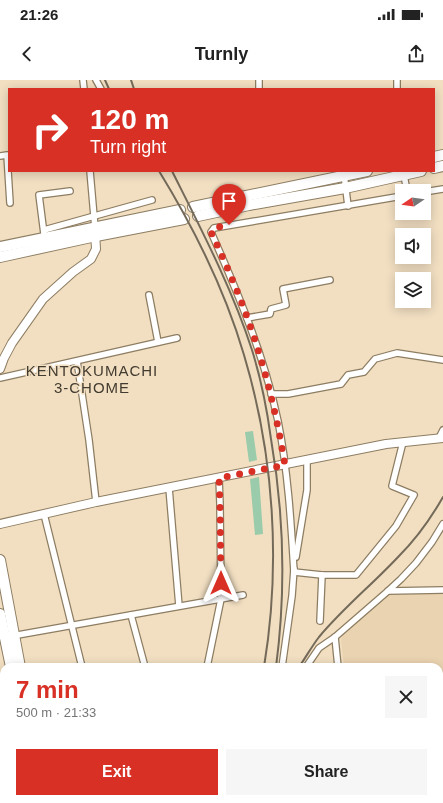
<!DOCTYPE html>
<meta charset="utf-8">
<style>
:root{--surface:#fff;--page:#f6f6f6;--text:#222;--muted:#767676;--accent:#d93025}
body{margin:0;font-family:Arial,sans-serif;background:var(--page);color:var(--text);height:100vh;display:flex;flex-direction:column;font-size:15px;white-space:nowrap}
*{box-sizing:border-box;margin:0}
p{font-size:13px;color:var(--muted)}
.icon{flex:none;width:22px;height:22px;fill:none;stroke:currentColor;stroke-width:2;stroke-linecap:round;stroke-linejoin:round}
.map{position:relative;flex:1;overflow:hidden}
.side{position:absolute;left:0px;top:583px;width:443px;height:140px;display:flex;flex-direction:column;background:var(--surface);border-radius:12px 12px 0 0;box-shadow:0 2px 10px #0003}
.side>*{flex:none}
.hud{position:absolute;left:8px;top:8px;width:427px;height:84px;border-radius:0px;box-shadow:0 2px 10px #0003;background:#d93025;color:#fff;overflow:hidden}
.needle{width:26px;rotate:257deg}
.controls{position:absolute;left:395px;top:104px;display:grid;gap:8px}
.controls a{display:grid;place-items:center;width:36px;height:36px;border-radius:0px;background:var(--surface);box-shadow:0 2px 10px #0003;font-size:20px}
.pin{position:absolute;display:grid;place-items:center;width:34px;height:34px;color:#fff;margin:-41px -17px;border-radius:50% 50% 50% 0;rotate:-45deg;box-shadow:0 0 4px #0007}
.pin .icon{rotate:45deg}
.me{position:absolute;width:44px;margin:-22px;rotate:0deg;stroke-linejoin:round;filter:drop-shadow(0 0 3px #0008)}
.turn{display:flex;align-items:center;gap:14px;height:84px;padding:0 16px;font-size:18px}
.turn .icon{width:52px;height:52px;stroke-width:2.5}
.turn b{display:block;font-size:28px;line-height:34px}
.round{display:grid;place-items:center;flex:none;width:42px;height:42px;border-radius:0px;background:var(--page)}
.headline{display:flex;align-items:center;justify-content:space-between;height:68px;padding:0 16px}
h1{font-size:24px;font-weight:700;line-height:30px;color:var(--accent)}
.primary-button{display:flex;gap:8px;margin-top:auto;padding:8px 16px}
.primary-button a{flex:1;height:46px;border-radius:0px;background:var(--accent);color:#fff;font-size:16px;font-weight:700;line-height:46px;text-align:center}
.primary-button a+a{background:var(--page);color:var(--text)}
.status{display:flex;justify-content:space-between;align-items:center;height:28px;padding:0 20px;background:var(--surface);direction:ltr}
.status svg{height:11px;fill:currentColor}
header{display:flex;justify-content:space-between;align-items:center;height:52px;padding:0 16px;background:var(--surface);font-size:18px;font-weight:700}
.map>svg:first-child{display:block}
.built{fill:#ead3b0}
.green{fill:#9acbaa}
.lines{fill:none;stroke-linecap:round;stroke-linejoin:round}
.street-casing{stroke:#8d7d62;stroke-width:8}
.secondary-casing{stroke:#8d7d62;stroke-width:10}
.highway-casing{stroke:#8d7d62;stroke-width:12}
.street{stroke:#fff;stroke-width:5.5}
.secondary{stroke:#fff;stroke-width:8}
.highway{stroke:#fff;stroke-width:10}
.rail{stroke:#746a59;stroke-width:2}
.route{stroke:#d93025;stroke-width:7;stroke-dasharray:0 12.6}
.labels{text-anchor:middle;dominant-baseline:central;stroke-width:3;stroke-linejoin:round;paint-order:stroke}
.neighbourhood-label{font-size:15px;letter-spacing:1px;fill:#423b2f;stroke:#f2dfc2}
</style>
<div class="status"><b>21:26</b><svg viewBox="0 0 49 12"><path d="M0 12V9h3v3zM5 12V6h3v6zM10 12V3h3v9zM15 12V0h3v12zM26 1h20v11H26zM47 4h2v5h-2z"/></svg></div>
<header><svg class="icon" aria-label="back" viewBox="0 0 24 24"><path d="M15 5l-7 7 7 7"/></svg>Turnly<svg class="icon" aria-label="share" viewBox="0 0 24 24"><path d="M12 15V3M7 8l5-5 5 5M5 13v7h14v-7"/></svg></header>
<div class="map">
<svg width="443" height="723" viewBox="0 0 443 723">
<rect width="100%" height="100%" fill="#f2dfc2"/>
<!-- built -->
<polygon class="built" points="443,513 443,686 439,686 439,587 344,587 341,560 342,556 387,515"/>
<!-- green -->
<g class="green">
<polygon points="253,351 257,380 249,382 245,352"/>
<polygon points="259,397 263,454 255,455 250,399"/>
</g>
<g class="lines">
<defs>
<g id="street">
<polyline points="83,0 84,9"/>
<polyline points="96,0 101,9"/>
<polyline points="259,0 259,9"/>
<polyline points="397,0 397,9"/>
<polyline points="0,76 7,75 10,123"/>
<polyline points="90,91 95,148"/>
<polyline points="344,94 348,126"/>
<polyline points="404,95 407,111"/>
<polyline points="424,112 443,109"/>
<path d="M402,116L214,148L211,152C238,213 264,275 278,341C288,391 291,442 294,492L322,495H356L396,446L414,415L392,406L403,362"/>
<polyline points="44,150 152,120"/>
<polyline points="44,154 39,115 70,111"/>
<polyline points="149,215 158,262"/>
<polyline points="247,238 270,234 271,229 286,225 283,209 330,200"/>
<polyline points="77,281 89,360 96,422"/>
<polyline points="0,298 177,258"/>
<polyline points="271,314 288,314 341,304 348,295 364,292 375,279 397,273 443,280"/>
<polyline points="439,358 443,350"/>
<polyline points="169,408 179,526"/>
<polyline points="44,434 82,587"/>
<polyline points="296,477 307,410 307,380"/>
<polyline points="388,511 443,510"/>
<polyline points="131,535 145,587"/>
<polyline points="320,541 322,495"/>
<polyline points="12,556 243,515"/>
<polyline points="335,557 338,587"/>
<polyline points="207,587 221,519 220,424 219,398"/>
<polyline points="282,587 292,516 294,489"/>
<polyline points="306,587 319,568 335,557 388,511 401,499 416,483 432,462 443,444"/>
<polyline points="134,719 135,723"/>
<polyline points="355,719 355,723"/>
<polyline points="410,719 410,723"/>
<polyline points="0,722 8,719"/>
<polyline points="226,723 227,719"/>
</g>
<g id="secondary">
<polyline points="0,289 4,278 12,263 43,219 73,192 91,179 96,169 95,152"/>
<polyline points="0,444 96,422 386,364 443,358"/>
<polyline points="439,698 443,697"/>
<polyline points="308,719 309,723"/>
<polyline points="234,723 279,719"/>
</g>
<g id="highway">
<polyline points="434,77 443,75"/>
<polyline points="434,88 443,86"/>
<polyline points="193,127 367,91"/>
<polyline points="198,136 249,125 345,108 421,91"/>
<polyline points="0,167 180,130"/>
<polyline points="0,177 96,156 184,139"/>
<polyline points="0,480 20,587"/>
<polyline points="0,534 11,587"/>
<polyline points="37,719 37,723"/>
<polyline points="47,719 48,723"/>
</g>
</defs>
<!-- street casing -->
<use href="#street" class="street-casing"/>
<!-- secondary casing -->
<use href="#secondary" class="secondary-casing"/>
<!-- highway casing -->
<use href="#highway" class="highway-casing"/>
<!-- street -->
<use href="#street" class="street"/>
<!-- secondary -->
<use href="#secondary" class="secondary"/>
<!-- highway -->
<use href="#highway" class="highway"/>
<!-- rail -->
<g class="rail">
<polyline points="105,0 109,9"/>
<polyline points="131,0 134,9"/>
<path d="M159,91C194,148 225,210 244,275C274,375 281,484 264,587"/>
<path d="M172,91C201,149 232,208 252,270C261,299 267,329 271,359C284,434 286,511 276,587"/>
<path d="M299,587C306,577 312,566 319,557C344,527 373,504 399,476C416,459 431,438 443,417"/>
<polyline points="232,723 233,719"/>
<polyline points="244,723 245,719"/>
</g>
</g>
<g class="lines">
<!-- route -->
<path class="route" d="M221,503L220,424L219,398L285,385C275,325 260,267 237,211C229,191 220,171 211,152L214,148L229,145"/>
</g>
<g class="labels">
<!-- neighbourhood labels -->
<g class="neighbourhood-label">
<text x="92" y="290">KENTOKUMACHI<tspan x="92" dy="17">3-CHOME</tspan></text>
</g>
</g>
</svg>
<div class="controls">
<a><svg class="needle" viewBox="-14 -14 28 28"><path d="M0-13l5 13h-10z" fill="#e53935"/><path d="M0 13l5-13h-10z" fill="#767676"/></svg></a>
<a><svg class="icon" aria-label="sound" viewBox="0 0 24 24"><path d="M4 9h4l5-4v14l-5-4H4zM17 9q2 3 0 6"/></svg></a>
<a><svg class="icon" aria-label="layers" viewBox="0 0 24 24"><path d="M12 4l9 5-9 5-9-5zM3 14l9 5 9-5"/></svg></a>
</div>
<div class="pin" style="left:229px;top:145px;background:#d93025"><svg class="icon" aria-label="arrive" viewBox="0 0 24 24"><path d="M6 21V4h12l-3 4 3 4H6"/></svg></div>
<svg class="me" style="left:221px;top:503px" viewBox="-20 -20 40 40"><path d="M0-17L14 15 0 8-14 15z" fill="#d93025" stroke="#fff" stroke-width="4"/></svg>
<div class="hud">
<div class="turn"><svg class="icon" aria-label="right" viewBox="0 0 24 24"><path d="M7 20v-9h11M14 6l5 5-5 5"/></svg><div><b>120 m</b>Turn right</div></div>
</div>
<section class="side">
<div class="headline"><div><h1>7 min</h1><p>500 m · 21:33</p></div><a class="round"><svg class="icon" aria-label="close" viewBox="0 0 24 24"><path d="M6 6l12 12M18 6L6 18"/></svg></a></div>
<div class="primary-button"><a>Exit</a><a>Share</a></div>
</section>
</div>
